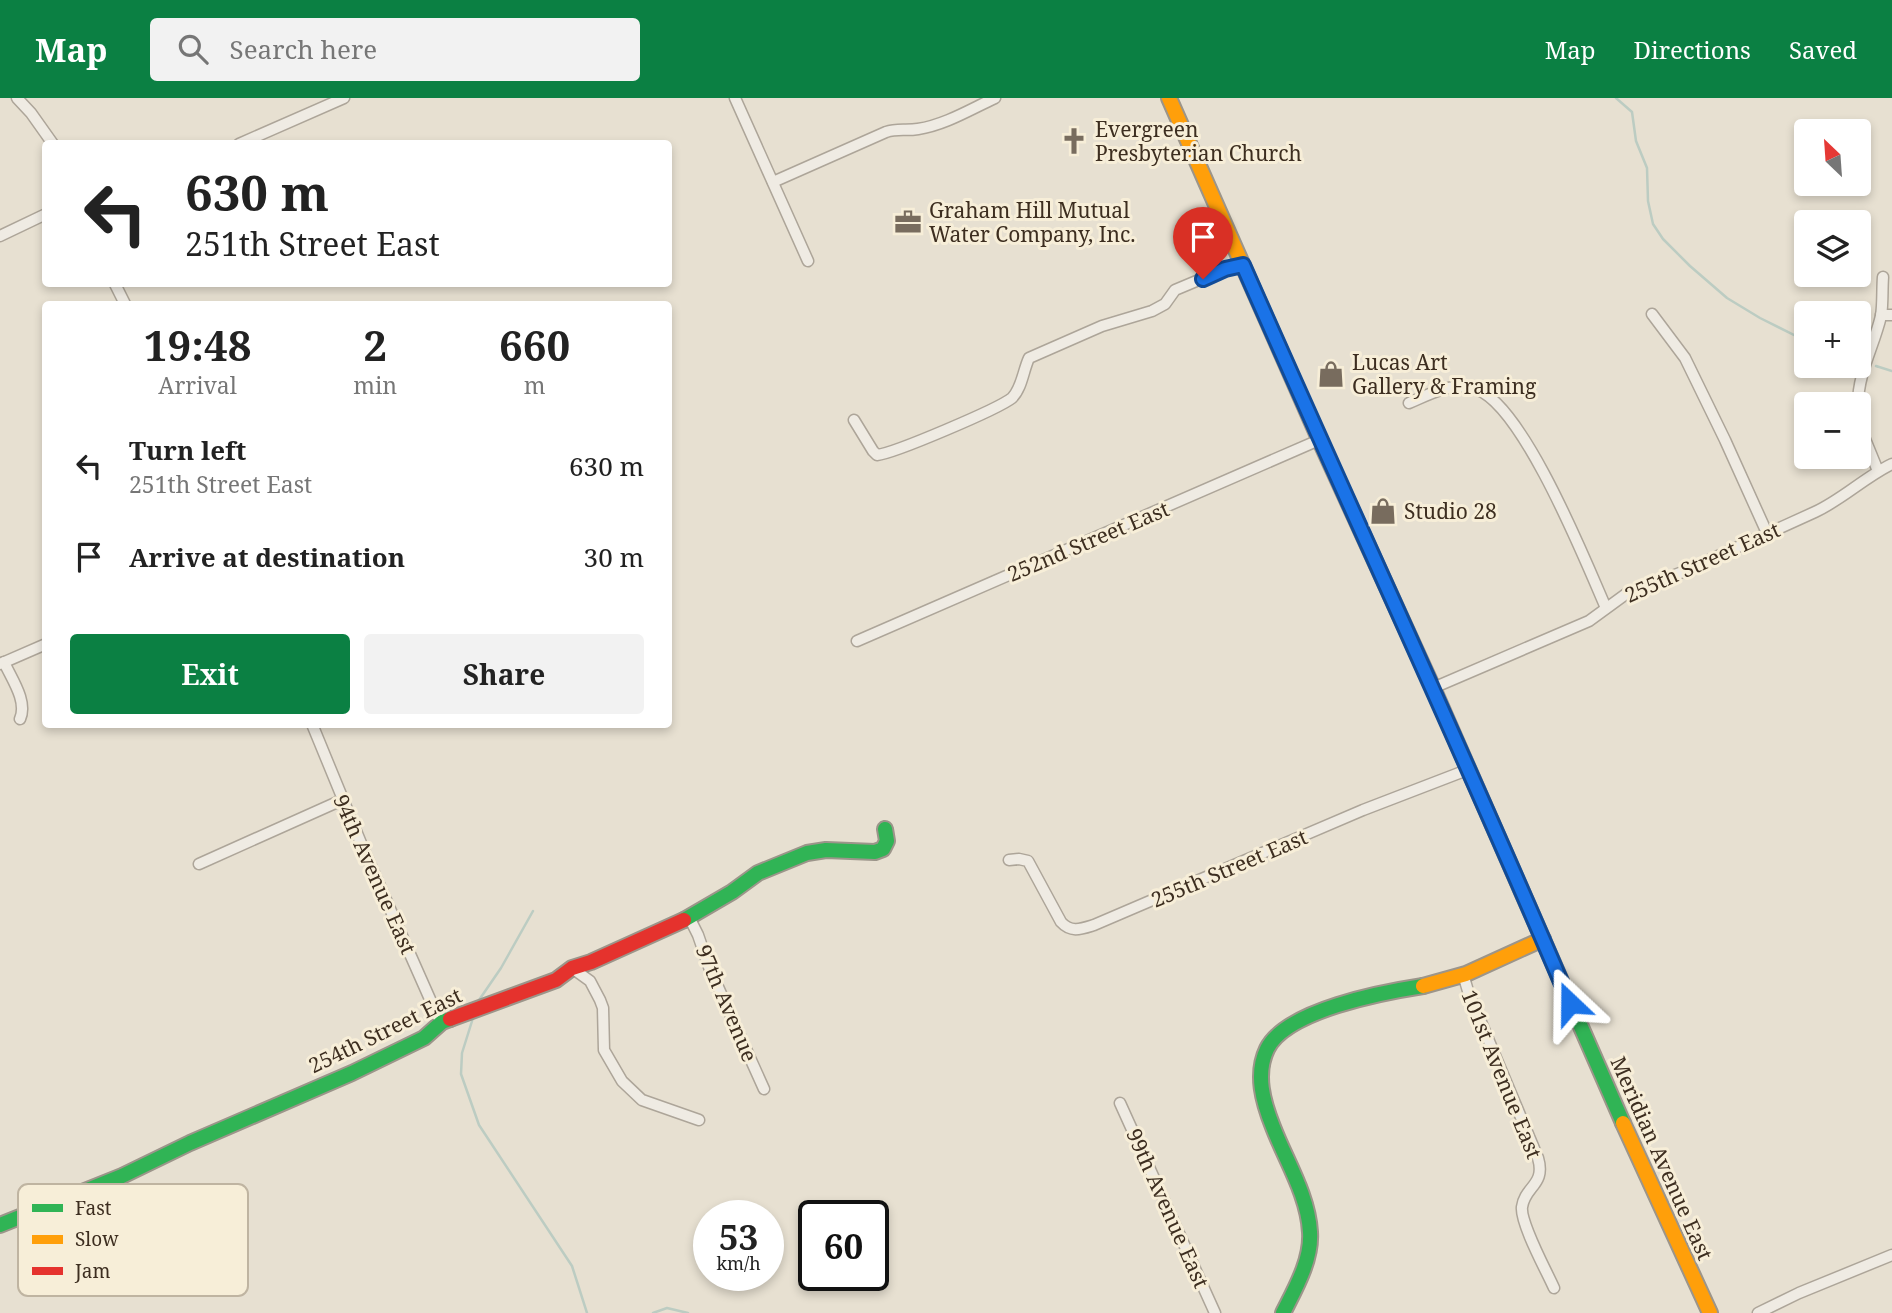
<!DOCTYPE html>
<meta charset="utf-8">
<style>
:root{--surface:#fff;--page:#f2f2f2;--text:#222;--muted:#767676;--accent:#0b8043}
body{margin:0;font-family:"Noto Serif",serif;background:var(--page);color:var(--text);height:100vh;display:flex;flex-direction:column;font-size:26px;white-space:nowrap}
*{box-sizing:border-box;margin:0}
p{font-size:23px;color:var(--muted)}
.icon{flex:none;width:38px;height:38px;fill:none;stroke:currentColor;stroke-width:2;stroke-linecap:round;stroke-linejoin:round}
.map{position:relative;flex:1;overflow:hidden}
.details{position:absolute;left:42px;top:203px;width:630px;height:427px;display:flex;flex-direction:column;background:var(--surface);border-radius:7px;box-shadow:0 4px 10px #0003}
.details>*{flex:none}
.top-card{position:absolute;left:42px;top:42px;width:630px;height:147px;border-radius:7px;box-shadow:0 4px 10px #0003;background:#fff;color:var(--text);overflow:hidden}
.needle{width:46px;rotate:335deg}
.buttons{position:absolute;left:1794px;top:21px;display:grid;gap:14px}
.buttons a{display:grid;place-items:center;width:77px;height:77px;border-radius:7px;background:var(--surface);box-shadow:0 4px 10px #0003;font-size:35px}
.speed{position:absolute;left:693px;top:1102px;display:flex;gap:14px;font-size:35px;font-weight:700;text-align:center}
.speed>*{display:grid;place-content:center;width:91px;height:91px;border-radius:50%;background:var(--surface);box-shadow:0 4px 10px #0003;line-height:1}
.speed small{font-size:18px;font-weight:400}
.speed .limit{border:4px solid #111;border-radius:10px;background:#fff;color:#111}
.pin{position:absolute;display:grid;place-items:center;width:60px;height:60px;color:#fff;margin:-72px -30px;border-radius:50% 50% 50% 0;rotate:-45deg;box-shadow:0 0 7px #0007}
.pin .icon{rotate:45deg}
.me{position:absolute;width:77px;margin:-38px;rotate:337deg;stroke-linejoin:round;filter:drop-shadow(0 0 5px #0008)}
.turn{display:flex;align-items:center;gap:24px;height:147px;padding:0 28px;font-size:32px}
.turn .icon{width:91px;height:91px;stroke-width:2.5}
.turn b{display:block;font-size:49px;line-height:60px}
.eta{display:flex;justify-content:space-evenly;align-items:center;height:119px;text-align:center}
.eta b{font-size:42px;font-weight:700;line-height:49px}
.action{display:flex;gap:14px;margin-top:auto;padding:14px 28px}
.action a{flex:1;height:80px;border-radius:7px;background:var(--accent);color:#fff;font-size:28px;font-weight:700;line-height:80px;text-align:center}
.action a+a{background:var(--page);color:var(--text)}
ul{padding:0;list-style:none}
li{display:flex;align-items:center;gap:21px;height:91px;padding:0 28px}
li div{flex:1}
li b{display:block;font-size:26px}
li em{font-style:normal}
header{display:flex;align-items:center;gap:42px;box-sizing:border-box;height:98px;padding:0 35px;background:var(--accent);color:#fff}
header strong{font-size:33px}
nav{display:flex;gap:38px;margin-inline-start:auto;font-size:24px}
.search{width:490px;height:63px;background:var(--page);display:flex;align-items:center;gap:18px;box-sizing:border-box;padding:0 24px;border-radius:7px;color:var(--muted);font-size:26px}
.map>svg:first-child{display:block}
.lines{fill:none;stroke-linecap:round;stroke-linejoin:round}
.stream{stroke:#bcccc2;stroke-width:2.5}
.street-casing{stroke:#ada599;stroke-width:13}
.fast-casing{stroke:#9c958a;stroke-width:18}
.slow-casing{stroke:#9c958a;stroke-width:18}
.jam-casing{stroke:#9c958a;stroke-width:18}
.street{stroke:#efebe3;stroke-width:10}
.fast{stroke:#30b455;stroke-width:14}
.slow{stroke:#ff9f0a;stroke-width:14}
.jam{stroke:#e5322d;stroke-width:14}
.route-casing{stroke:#114b97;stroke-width:18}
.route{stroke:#1a73e8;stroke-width:12}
.labels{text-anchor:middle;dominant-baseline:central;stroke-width:6;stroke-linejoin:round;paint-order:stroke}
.poi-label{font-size:21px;fill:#3d2e20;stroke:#f7eed8;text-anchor:start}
.street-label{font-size:21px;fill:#3d2e20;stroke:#f7eed8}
.key{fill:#f7eed8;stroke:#bfb4a1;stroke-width:2}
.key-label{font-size:19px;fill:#3d2e20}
</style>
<header>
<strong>Map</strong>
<div class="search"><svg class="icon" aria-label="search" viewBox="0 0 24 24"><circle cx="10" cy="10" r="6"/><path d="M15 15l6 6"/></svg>Search here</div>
<nav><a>Map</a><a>Directions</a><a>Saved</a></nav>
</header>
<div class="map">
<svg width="1892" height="1215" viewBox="0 0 1892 1215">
<rect width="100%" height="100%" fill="#e7e0d1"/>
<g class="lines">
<!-- stream -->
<g class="stream">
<polyline points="1616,0 1632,14 1636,43 1647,70 1648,103 1653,126 1663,141 1690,168 1727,200 1760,220 1806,243"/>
<polyline points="1876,268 1892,273"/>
<polyline points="477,905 501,870 533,813"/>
<polyline points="473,920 462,955 461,976 479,1027 572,1168 587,1215"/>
<polyline points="653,1215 667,1210 688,1215"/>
</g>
<defs>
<g id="street">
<polyline points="17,0 31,15 53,46"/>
<polyline points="735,0 808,163"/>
<polyline points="239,46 344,0"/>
<path d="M773,84L886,34C897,30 906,33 918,31C945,27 971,11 995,0"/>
<polyline points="0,138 46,116"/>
<polyline points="115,186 125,206"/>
<polyline points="1652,216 1685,260 1725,342 1767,435"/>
<polyline points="1881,217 1892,217"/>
<path d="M1409,305C1430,296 1453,283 1476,291C1523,307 1585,462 1606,510"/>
<path d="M1858,306C1858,275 1874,248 1881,218C1883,206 1882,191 1883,179"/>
<polyline points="1858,317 1860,329 1878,373"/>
<path d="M854,322L873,353L877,357C895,355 998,311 1012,300C1022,290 1023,273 1029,260L1102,228L1152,213L1165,206L1175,192L1225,171L1243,167"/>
<polyline points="857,543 1319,342"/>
<path d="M4,564C11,580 28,603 20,621"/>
<polyline points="0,566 46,546"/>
<path d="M1433,590L1589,523L1626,496L1685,473L1815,414C1843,401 1865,379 1892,366"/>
<polyline points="312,626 363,750 437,917 442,924"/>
<path d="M1009,762L1019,761L1028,763L1061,824C1071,835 1081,831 1094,827L1363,712L1467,672"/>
<polyline points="199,766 342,702"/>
<polyline points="689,819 698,837 709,869 764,991"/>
<polyline points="572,870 590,883 600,902 603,910 604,952 622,983 642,1002 699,1022"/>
<path d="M1463,876L1468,893L1538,1060C1546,1087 1525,1088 1522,1109C1520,1125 1547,1174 1554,1190"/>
<polyline points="1120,1005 1215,1215"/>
<polyline points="1758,1215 1799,1195 1892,1157"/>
</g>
<g id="fast">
<polyline points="1321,345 1433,590 1623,1025"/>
<polyline points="684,822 732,794 758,775 807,755 826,752 875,754 883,751 887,743 885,731"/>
<polyline points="0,1127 122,1078 190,1045 352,975 424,940 442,924 450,921"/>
<path d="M1283,1215C1295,1191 1312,1162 1310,1134C1308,1097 1286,1063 1273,1029C1263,1004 1255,976 1267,951C1286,912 1384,894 1423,888"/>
</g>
<g id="slow">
<polyline points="1169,0 1321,345"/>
<polyline points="1423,888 1466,876 1543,841"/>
<polyline points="1623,1025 1710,1215"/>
</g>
<polyline id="jam" points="450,921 556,882 572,870 591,864 684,822"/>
</defs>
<!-- street casing -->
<use href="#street" class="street-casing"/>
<!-- fast casing -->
<use href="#fast" class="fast-casing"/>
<!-- slow casing -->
<use href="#slow" class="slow-casing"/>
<!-- jam casing -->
<use href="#jam" class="jam-casing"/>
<!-- street -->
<use href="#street" class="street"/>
<!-- fast -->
<use href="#fast" class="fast"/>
<!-- slow -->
<use href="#slow" class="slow"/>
<!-- jam -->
<use href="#jam" class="jam"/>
</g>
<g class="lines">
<defs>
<path id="route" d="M1203,181L1225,171L1243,167C1351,413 1465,657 1570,905"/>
</defs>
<!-- route casing -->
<use href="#route" class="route-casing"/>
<!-- route -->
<use href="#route" class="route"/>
</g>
<!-- icons -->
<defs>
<symbol id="church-bare" viewBox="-9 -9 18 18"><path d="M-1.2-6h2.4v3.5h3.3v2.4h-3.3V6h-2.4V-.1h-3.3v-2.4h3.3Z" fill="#786c5e" stroke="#f7eed8" stroke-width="2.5" paint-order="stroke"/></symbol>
<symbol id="office-bare" viewBox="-9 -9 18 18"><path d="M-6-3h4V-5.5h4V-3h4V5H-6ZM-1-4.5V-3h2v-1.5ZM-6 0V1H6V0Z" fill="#786c5e" stroke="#f7eed8" stroke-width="2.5" paint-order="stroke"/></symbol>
<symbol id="shop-bare" viewBox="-9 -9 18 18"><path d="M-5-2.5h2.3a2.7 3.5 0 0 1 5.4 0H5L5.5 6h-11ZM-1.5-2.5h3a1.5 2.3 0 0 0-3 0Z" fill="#786c5e" stroke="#f7eed8" stroke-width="2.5" paint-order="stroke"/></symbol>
</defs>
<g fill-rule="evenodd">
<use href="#church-bare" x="1055" y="24" width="38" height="38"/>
<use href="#office-bare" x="889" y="105" width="38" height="38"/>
<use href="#shop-bare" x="1312" y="257" width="38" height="38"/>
<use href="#shop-bare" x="1364" y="394" width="38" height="38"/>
</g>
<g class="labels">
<!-- poi labels -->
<g class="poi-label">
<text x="1095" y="31">Evergreen<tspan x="1095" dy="24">Presbyterian Church</tspan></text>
<text x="929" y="112">Graham Hill Mutual<tspan x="929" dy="24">Water Company, Inc.</tspan></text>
<text x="1352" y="264">Lucas Art<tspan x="1352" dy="24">Gallery &amp; Framing</tspan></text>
<text x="1404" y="413">Studio 28</text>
</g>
<!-- street labels -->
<g class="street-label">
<text transform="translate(1088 443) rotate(-23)">252nd Street East</text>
<text transform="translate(1702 464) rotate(-24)">255th Street East</text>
<text transform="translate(1229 770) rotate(-23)">255th Street East</text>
<text transform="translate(375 776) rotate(66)">94th Avenue East</text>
<text transform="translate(727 905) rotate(67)">97th Avenue</text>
<text transform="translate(385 932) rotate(-26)">254th Street East</text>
<text transform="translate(1502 976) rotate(68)">101st Avenue East</text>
<text transform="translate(1662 1060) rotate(66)">Meridian Avenue East</text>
<text transform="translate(1168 1110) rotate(66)">99th Avenue East</text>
</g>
</g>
<!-- legend -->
<rect x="18" y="1086" width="230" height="112" rx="10" class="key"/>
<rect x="32" y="1106" width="31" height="8" fill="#30b455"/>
<rect x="32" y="1137" width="31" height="9" fill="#ff9f0a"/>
<rect x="32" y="1169" width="31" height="8" fill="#e5322d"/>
<g class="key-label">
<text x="75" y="1117">Fast</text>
<text x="75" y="1148">Slow</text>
<text x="75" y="1180">Jam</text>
</g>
</svg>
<div class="buttons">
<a><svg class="needle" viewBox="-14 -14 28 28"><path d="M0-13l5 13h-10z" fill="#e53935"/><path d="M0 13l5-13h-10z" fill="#767676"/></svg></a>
<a><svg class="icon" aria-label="layers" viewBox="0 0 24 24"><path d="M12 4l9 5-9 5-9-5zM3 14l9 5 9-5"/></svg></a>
<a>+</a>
<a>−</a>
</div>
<div class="speed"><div>53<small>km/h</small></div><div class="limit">60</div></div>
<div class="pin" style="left:1203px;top:181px;background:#d93025"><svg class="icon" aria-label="arrive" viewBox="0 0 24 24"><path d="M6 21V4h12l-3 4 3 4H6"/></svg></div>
<svg class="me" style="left:1570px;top:905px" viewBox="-20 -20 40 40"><path d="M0-17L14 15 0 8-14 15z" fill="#1a73e8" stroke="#fff" stroke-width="4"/></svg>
<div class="top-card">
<div class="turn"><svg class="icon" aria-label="left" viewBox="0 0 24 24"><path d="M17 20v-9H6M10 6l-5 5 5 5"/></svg><div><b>630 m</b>251th Street East</div></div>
</div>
<section class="details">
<div class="eta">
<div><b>19:48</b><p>Arrival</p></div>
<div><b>2</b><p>min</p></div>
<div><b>660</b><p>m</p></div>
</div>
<ul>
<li><svg class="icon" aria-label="left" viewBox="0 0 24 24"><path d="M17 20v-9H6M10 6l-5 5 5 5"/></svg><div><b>Turn left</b><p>251th Street East</p></div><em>630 m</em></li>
<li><svg class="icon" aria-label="arrive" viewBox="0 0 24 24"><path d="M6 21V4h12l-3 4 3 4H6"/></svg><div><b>Arrive at destination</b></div><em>30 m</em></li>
</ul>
<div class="action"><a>Exit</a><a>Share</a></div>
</section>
</div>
